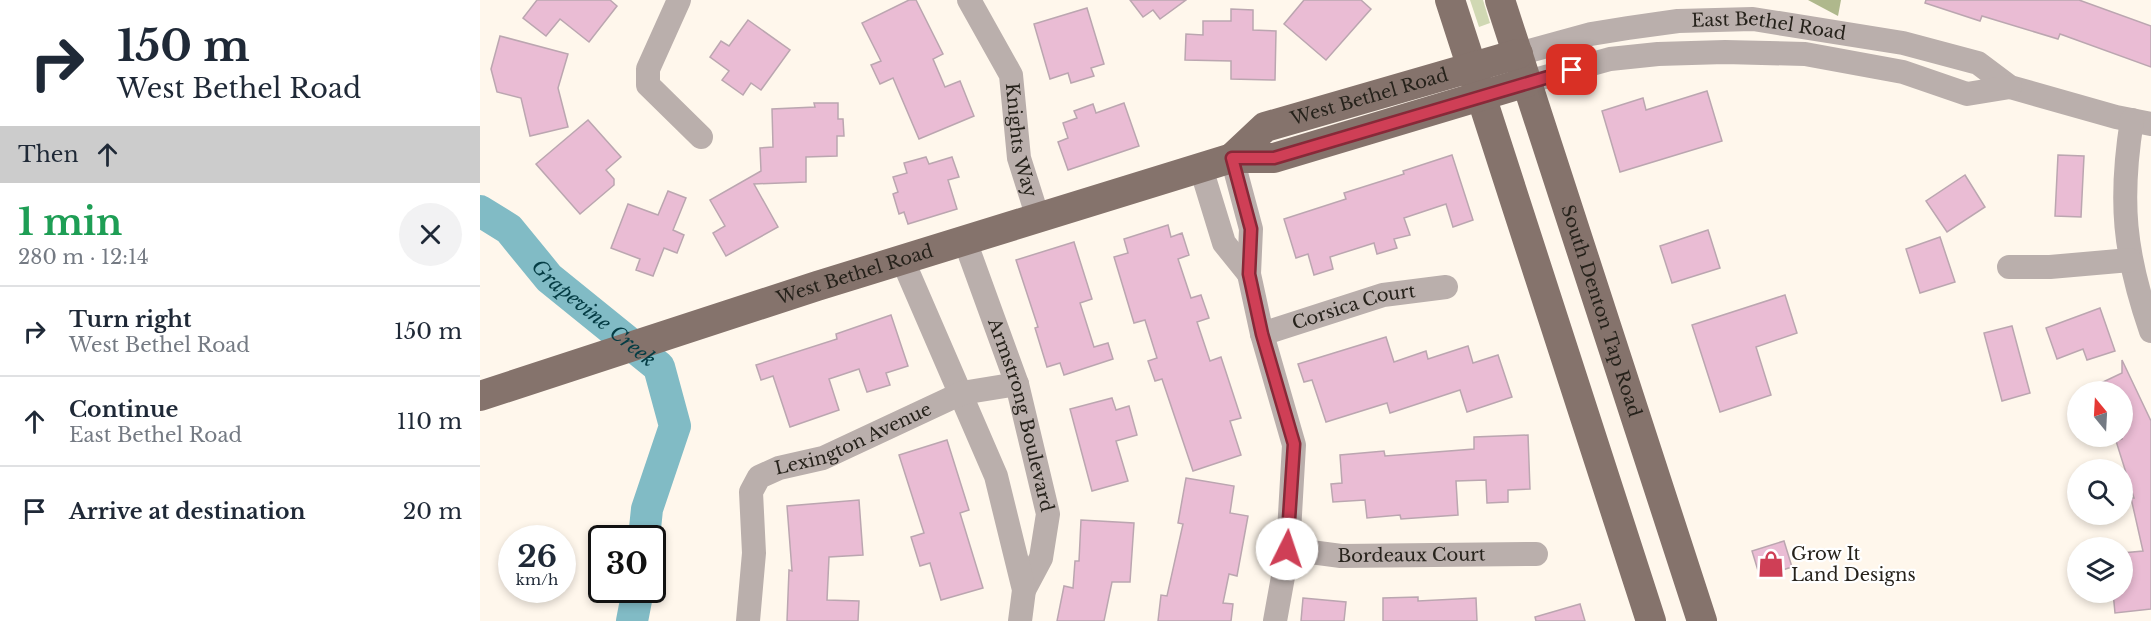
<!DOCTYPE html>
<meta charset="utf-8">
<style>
:root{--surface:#fff;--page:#f2f2f3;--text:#1f2937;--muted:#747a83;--line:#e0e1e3}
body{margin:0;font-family:"Libre Baskerville",serif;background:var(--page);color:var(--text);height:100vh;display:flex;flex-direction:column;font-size:22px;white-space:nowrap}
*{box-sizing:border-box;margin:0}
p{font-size:20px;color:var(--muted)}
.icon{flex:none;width:33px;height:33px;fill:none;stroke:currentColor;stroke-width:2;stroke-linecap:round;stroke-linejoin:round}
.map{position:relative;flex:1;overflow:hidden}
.details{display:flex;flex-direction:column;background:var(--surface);width:480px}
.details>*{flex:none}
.guide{background:#fff;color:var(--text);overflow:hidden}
.needle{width:39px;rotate:342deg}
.tools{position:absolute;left:1587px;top:381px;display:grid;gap:12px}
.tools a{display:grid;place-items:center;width:66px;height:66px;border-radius:50%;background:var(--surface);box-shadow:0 3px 9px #0003;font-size:30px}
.speed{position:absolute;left:18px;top:525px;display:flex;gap:12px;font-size:30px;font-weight:700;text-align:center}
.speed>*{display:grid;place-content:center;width:78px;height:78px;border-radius:50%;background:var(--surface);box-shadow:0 3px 9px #0003;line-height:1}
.speed small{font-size:15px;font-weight:400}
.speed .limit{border:3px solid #111;border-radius:9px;background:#fff;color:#111}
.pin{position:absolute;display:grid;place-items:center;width:51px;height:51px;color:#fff;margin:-26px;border-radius:12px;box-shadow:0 3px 9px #0006}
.me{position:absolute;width:66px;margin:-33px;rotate:4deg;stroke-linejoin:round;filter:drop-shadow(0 0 4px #0008)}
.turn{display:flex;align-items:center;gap:21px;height:126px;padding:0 18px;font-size:27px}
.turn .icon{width:78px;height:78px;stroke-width:2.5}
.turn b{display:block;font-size:42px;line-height:51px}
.then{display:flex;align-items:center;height:57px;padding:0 18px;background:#0003;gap:12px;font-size:22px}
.round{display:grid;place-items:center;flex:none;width:63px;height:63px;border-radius:32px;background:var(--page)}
.head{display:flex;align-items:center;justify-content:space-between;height:102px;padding:0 18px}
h1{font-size:36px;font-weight:800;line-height:45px;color:#1e9e55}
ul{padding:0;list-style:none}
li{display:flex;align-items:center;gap:18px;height:90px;padding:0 18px;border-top:2px solid var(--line)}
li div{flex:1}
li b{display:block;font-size:22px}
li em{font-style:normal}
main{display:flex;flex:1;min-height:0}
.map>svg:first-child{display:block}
.green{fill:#d0d8b3}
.forest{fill:#afb88c}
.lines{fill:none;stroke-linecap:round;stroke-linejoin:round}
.river{stroke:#81bbc5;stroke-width:32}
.building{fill:#eabcd4;stroke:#bba6b0;stroke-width:1.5}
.minor{stroke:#baafac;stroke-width:24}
.major{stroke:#85736c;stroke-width:30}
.route-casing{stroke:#872938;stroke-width:15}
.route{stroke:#cf3f56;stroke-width:10}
.labels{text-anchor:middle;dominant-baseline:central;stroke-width:4.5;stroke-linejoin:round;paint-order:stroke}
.street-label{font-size:18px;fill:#26221b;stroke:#fff}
.poi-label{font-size:18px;fill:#26221b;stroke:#fff;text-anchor:start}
.water-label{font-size:20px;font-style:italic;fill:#043c44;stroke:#fff}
</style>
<main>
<section class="details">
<div class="guide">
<div class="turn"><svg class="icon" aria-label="right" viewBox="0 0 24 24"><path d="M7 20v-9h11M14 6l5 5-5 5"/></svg><div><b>150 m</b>West Bethel Road</div></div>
<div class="then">Then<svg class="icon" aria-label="ahead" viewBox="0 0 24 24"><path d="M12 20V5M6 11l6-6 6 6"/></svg></div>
</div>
<div class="head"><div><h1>1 min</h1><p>280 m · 12:14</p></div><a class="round"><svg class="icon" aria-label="close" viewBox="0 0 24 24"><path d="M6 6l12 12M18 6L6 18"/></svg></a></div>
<ul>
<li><svg class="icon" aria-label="right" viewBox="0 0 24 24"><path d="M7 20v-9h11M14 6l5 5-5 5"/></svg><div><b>Turn right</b><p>West Bethel Road</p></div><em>150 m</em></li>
<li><svg class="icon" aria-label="ahead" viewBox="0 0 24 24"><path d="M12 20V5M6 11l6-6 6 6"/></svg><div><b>Continue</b><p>East Bethel Road</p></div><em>110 m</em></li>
<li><svg class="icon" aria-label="arrive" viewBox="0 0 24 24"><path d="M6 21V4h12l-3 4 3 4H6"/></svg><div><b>Arrive at destination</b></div><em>20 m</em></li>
</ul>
</section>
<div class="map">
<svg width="1671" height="621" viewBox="0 0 1671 621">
<rect width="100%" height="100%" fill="#fff7ec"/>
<!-- green -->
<polygon class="green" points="990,0 1003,0 1010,23 999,27"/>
<!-- forest -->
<polygon class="forest" points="1328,0 1361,0 1358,16"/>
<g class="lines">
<!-- river -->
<g class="river">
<path id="s1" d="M0,211L29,229L69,278L179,367L195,426L167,509L164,538"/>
<polyline points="152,621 158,590"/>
</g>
</g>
<!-- building -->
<g class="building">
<polygon points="57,0 130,0 137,6 109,42 80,19 66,36 43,18"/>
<polygon points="429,0 436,0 463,54 453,59 465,87 480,81 494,116 439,139 413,78 400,84 391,65 401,61 382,23"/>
<polygon points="650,0 706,0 680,19 673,10 663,17"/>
<polygon points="824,0 881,0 891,9 846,60 804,24"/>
<polygon points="1446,0 1599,0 1671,26 1671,67 1580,34 1578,39 1502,16 1500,21 1445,3"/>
<polygon points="607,8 624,64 611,68 614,76 591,83 588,73 570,79 554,24"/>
<polygon points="751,9 773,10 773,30 796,31 795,80 751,79 751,61 705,60 706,34 723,35 723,21 751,21"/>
<polygon points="268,20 310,50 281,90 271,83 263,95 242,80 249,71 230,57 241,41 249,46"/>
<polygon points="20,36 88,54 78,88 88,127 50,136 41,98 17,92 11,69"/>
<polygon points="1227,91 1242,141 1140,172 1122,111 1163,98 1166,110"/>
<polygon points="334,103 358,103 358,119 363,119 364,136 357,136 357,156 326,157 326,182 274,184 298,227 246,256 233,233 245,226 230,200 281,171 280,148 293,147 292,109 335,107"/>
<polygon points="644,103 659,146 588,170 578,142 588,138 583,123 597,118 594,111 613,104 616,113"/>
<polygon points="108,120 141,157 126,170 134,179 134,185 100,214 56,164"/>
<polygon points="972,155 993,220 973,227 966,204 924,218 930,235 914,239 917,248 897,254 894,243 850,257 853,269 834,275 828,254 816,258 804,219 866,199 864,193 924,174 923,171"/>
<polygon points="1578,155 1604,156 1601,217 1575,216"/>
<polygon points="446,157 449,164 472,157 479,177 468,180 477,209 428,224 424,212 419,214 413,194 418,192 413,177 427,173 424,163"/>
<polygon points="1485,175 1505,207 1467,232 1446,201"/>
<polygon points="188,191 206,198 193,230 204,235 197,253 184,248 173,276 156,270 160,259 131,248 148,204 178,215"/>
<polygon points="688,225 691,237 702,233 709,255 698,259 711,298 721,295 729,318 717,322 730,361 741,357 761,418 750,421 761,455 713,471 682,379 675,381 668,361 677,358 665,320 654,323 634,257 648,253 644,239"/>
<polygon points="1228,230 1240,268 1192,283 1180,246"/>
<polygon points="1460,237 1475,282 1440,293 1426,249"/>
<polygon points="594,242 612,299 600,303 614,347 628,343 633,359 584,375 580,363 567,367 555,328 558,327 536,260"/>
<polygon points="1305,295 1317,333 1276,347 1291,395 1240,412 1212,325"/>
<polygon points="1620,308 1635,351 1607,360 1603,349 1577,359 1566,328"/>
<polygon points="411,315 428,366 406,373 410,385 387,392 379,369 349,379 359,410 310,427 293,376 281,380 276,365 357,339 356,334"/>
<polygon points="1532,326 1550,393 1522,401 1504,333"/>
<polygon points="906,337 914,362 946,351 948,359 988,346 993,363 1018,355 1032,397 987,412 980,390 910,413 907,403 846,422 832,380 824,382 818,364"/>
<polygon points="1642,360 1671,421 1671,609 1635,613 1633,592 1642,592 1642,553 1663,551 1651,498 1654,498 1636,441 1642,439 1642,392 1602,392 1642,373"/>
<polygon points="632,398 636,410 649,406 657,435 636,441 648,481 612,491 590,409"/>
<polygon points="1048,435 1050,489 1028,490 1028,502 1007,503 1006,480 976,481 978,515 921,519 920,515 887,518 885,500 853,502 851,484 862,483 860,455 904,451 905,456 994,449 994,437"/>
<polygon points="467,440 489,510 480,513 503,588 461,600 450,563 440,566 431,537 444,533 419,455"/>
<polygon points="706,478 754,486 750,513 768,516 757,576 749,574 743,603 753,604 751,621 678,621 681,595 687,596 703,524 698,523"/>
<polygon points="379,500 383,555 349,557 347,600 379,601 378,621 307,621 309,570 312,571 307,506"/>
<polygon points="601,520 654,523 650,582 632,582 624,621 577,621 584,586 593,588 595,561 599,561"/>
<polygon points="1304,541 1312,567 1280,577 1272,551"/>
<polygon points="938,597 938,601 996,598 997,621 903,621 903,598"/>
<polygon points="823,598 866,602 864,621 821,621"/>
<polygon points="1100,604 1105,621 1056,621 1055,617"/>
</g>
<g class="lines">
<!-- minor -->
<g class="minor">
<polyline points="199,0 168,69 168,85 221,137"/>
<path id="s2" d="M489,0L531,75L539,158L558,218"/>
<path id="s3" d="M1038,54L1111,34L1148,28L1198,21L1273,19L1423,43L1498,63L1530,87L1636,117L1671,124"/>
<polyline points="1047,82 1130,59 1178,54 1245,52 1325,54 1423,72 1487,94 1530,87"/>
<path d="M1652,120C1639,201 1644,253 1671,331"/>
<polyline points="752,158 771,229 769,274 782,334 814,445 808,549 795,621"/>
<polyline points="721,168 744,243 769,274"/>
<path id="s4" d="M485,241L537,384L568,514L561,558L544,590"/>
<polyline points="423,261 516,476 544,590 540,621"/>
<polyline points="1529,267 1570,267 1650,260"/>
<path id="s5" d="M782,334L903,295L966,287"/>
<path id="s6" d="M808,549L861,556L1056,554"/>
<path id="s7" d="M268,621L274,553L271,492L279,477L299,468L343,458L482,393L537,384"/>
</g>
<!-- major -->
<g class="major">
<polyline points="970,0 1171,621"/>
<path id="s8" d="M1020,0L1222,621"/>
<path id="s9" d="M752,158L785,127L1038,54"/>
<path id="s10" d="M0,396L337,286L752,158H794L1047,82"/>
</g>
</g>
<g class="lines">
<defs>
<polyline id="route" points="807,549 814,444 782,334 769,274 771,229 752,158 794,158 1092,70"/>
</defs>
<!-- route casing -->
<use href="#route" class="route-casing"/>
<!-- route -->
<use href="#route" class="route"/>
</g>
<!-- icons -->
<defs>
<symbol id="shop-bare" viewBox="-9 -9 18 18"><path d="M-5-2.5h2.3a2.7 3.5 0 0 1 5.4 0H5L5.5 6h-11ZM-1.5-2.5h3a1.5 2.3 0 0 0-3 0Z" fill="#cf3f56" stroke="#fff" stroke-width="2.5" paint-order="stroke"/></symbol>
</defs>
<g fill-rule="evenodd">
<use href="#shop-bare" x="1272" y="545" width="38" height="38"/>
</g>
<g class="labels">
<!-- street labels -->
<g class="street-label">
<text stroke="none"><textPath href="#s3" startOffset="255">East Bethel Road</textPath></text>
<text stroke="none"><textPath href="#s9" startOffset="154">West Bethel Road</textPath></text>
<text stroke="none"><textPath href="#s2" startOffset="152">Knights Way</textPath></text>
<text stroke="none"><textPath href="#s10" startOffset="394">West Bethel Road</textPath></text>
<text stroke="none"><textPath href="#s5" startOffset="96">Corsica Court</textPath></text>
<text stroke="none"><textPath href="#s8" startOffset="327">South Denton Tap Road</textPath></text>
<text stroke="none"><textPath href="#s4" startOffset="183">Armstrong Boulevard</textPath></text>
<text stroke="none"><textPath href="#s7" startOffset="248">Lexington Avenue</textPath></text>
<text stroke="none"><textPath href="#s6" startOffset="124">Bordeaux Court</textPath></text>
</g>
<!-- poi labels -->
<g class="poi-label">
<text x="1311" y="554">Grow It<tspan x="1311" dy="21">Land Designs</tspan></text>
</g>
<!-- water labels -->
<g class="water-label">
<text stroke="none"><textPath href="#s1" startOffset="154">Grapevine Creek</textPath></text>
</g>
</g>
</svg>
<div class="tools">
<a><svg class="needle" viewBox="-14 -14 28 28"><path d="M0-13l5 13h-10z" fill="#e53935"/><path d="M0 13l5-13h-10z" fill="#747a83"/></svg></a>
<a><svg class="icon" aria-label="search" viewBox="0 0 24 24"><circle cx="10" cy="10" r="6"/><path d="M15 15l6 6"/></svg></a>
<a><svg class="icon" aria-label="layers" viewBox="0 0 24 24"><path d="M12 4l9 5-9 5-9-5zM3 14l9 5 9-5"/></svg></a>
</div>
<div class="speed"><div>26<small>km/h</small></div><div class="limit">30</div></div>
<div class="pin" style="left:1092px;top:70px;background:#d93025"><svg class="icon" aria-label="arrive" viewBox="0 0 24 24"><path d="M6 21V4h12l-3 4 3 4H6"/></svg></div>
<svg class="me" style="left:807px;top:549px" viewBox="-20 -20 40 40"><circle r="19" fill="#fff"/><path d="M0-13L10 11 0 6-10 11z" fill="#cf3f56"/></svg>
</div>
</main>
